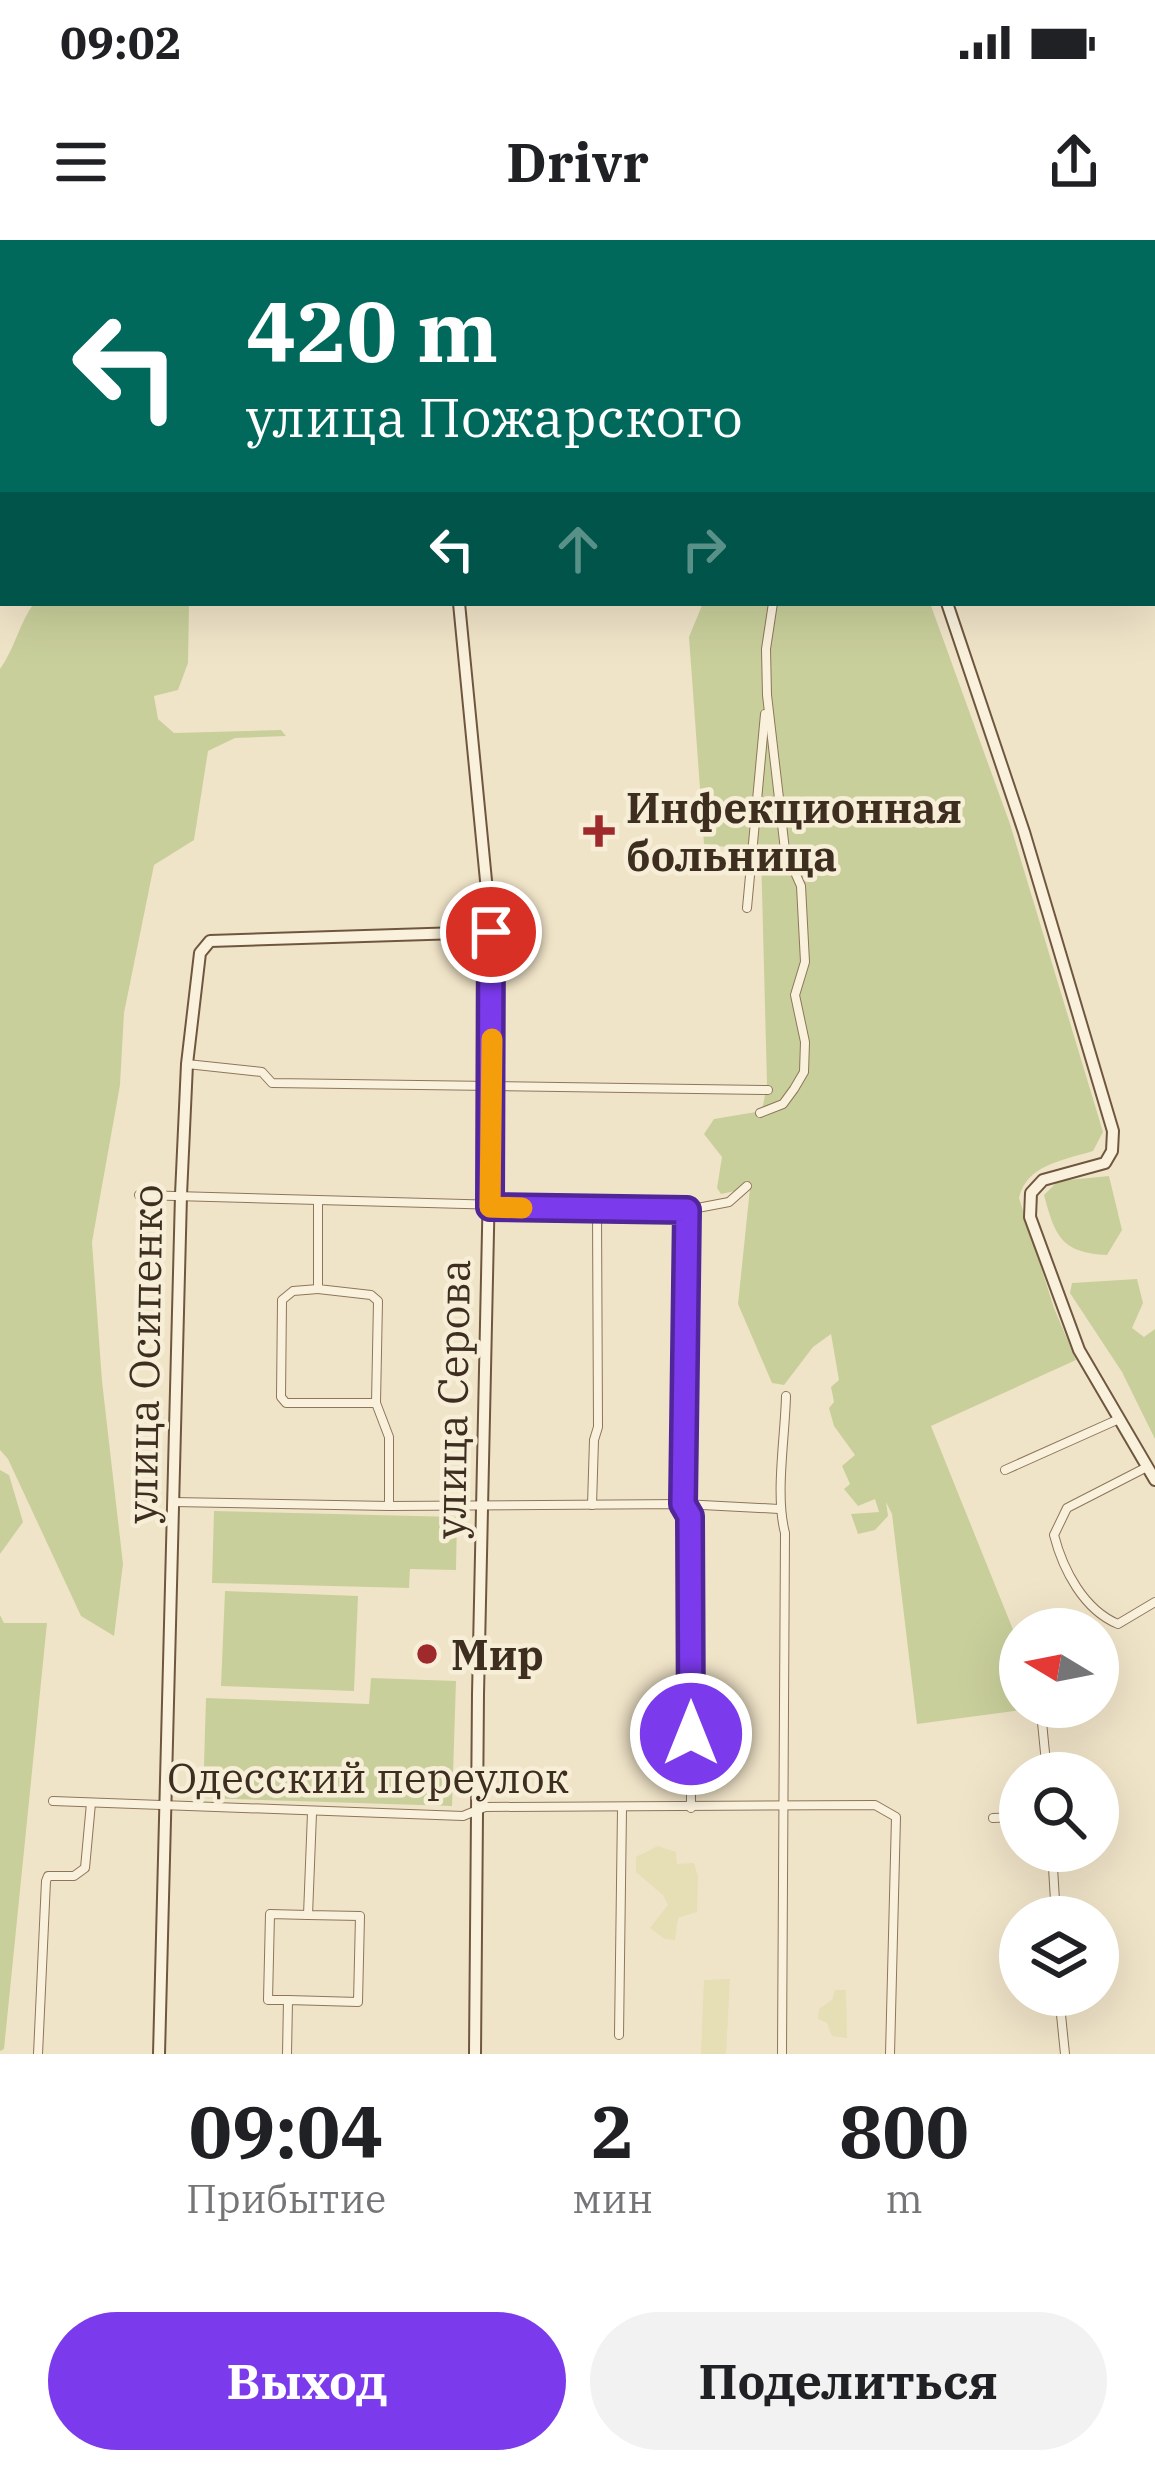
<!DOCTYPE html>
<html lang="ru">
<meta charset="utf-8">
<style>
:root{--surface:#fff;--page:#f2f2f2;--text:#202124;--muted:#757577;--accent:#7c3aed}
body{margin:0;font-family:"IBM Plex Serif",serif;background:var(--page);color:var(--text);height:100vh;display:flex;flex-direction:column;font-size:45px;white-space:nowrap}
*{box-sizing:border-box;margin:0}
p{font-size:39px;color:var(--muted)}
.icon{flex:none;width:66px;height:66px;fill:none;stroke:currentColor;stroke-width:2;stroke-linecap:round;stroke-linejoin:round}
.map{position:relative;height:1814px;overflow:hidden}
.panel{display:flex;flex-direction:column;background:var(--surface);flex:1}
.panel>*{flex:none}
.guide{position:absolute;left:0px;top:0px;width:1155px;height:366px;box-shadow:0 12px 48px #0002;background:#00695c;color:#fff;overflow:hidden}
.needle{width:78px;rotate:280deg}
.controls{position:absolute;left:999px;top:1368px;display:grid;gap:24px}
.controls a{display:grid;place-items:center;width:120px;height:120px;border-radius:50%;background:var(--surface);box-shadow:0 12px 48px #0002;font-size:60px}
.pin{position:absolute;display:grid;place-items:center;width:102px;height:102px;color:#fff;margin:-51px;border:6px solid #fff;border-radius:50%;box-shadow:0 3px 12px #0007}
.me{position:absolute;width:132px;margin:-66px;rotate:0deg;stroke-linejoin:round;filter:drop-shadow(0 0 9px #0008)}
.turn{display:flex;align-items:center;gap:42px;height:252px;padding:0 48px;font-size:54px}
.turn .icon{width:156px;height:156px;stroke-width:2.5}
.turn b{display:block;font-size:84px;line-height:102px}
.lanes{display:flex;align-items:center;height:114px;padding:0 48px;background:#0003;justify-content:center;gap:60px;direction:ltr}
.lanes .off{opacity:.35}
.eta{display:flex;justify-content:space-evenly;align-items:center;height:204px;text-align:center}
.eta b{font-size:72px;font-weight:700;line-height:84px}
.button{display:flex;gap:24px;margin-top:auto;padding:24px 48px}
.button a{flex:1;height:138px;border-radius:72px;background:var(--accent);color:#fff;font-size:48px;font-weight:700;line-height:138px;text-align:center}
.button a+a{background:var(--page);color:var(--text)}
.status{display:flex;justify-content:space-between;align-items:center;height:84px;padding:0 60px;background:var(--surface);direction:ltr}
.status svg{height:33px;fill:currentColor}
header{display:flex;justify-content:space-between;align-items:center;height:156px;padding:0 48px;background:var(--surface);font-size:54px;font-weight:700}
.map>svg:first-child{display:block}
.farmland{fill:#e6deb5}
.green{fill:#c9cf9b}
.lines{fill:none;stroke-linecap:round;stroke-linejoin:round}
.street-casing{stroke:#8d765c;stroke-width:10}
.secondary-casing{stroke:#6f573f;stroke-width:14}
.street{stroke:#faf1dc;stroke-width:8}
.secondary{stroke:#faf1dc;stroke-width:10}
.route-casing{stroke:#51269a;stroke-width:30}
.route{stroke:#7c3aed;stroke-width:21}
.slow{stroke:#f59e0b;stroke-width:21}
.poi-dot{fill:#9e2a2b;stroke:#f7eed8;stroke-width:4.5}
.labels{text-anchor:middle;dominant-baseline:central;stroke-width:9;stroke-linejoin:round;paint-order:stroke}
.poi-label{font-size:42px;font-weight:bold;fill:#3d2e20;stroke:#f7eed8;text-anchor:start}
.street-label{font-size:42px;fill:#3d2e20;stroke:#f7eed8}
</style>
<div class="status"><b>09:02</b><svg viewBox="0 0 49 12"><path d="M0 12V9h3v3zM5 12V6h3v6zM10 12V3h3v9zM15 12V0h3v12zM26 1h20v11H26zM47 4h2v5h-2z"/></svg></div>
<header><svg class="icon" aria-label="menu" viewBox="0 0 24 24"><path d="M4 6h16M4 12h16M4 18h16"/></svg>Drivr<svg class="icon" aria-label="share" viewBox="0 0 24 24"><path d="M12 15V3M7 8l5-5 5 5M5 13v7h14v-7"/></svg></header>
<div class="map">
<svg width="1155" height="1814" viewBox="0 0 1155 1814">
<rect width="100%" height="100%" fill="#f0e4c8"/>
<!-- farmland -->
<g class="farmland">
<polygon points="658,1606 676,1612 677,1624 694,1623 698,1637 697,1672 678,1678 675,1700 665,1699 650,1688 668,1665 663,1655 636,1632 636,1617"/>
<polygon points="730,1739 726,1814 701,1814 704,1740"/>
<polygon points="835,1750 846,1750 847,1798 832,1796 827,1783 818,1779 819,1769 832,1760"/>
</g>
<!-- green -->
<g class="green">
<path d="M34,363H189L188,423L178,450L154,456L158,479L174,493L281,490L286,496L235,498L208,511L194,600L154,625L124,773L120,845L92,1002L102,1141L123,1324L114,1396L81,1376L8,1219L0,1210V429C15,408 19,384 34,363Z"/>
<path d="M703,363H930L1010,584L1103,892L1093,911C1064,920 1026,925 1019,958L1054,1068L1076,1120L931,1186L1020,1407V1467H1044L917,1484L892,1274L886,1262L888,1276L875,1290L858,1294L851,1274L879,1272L875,1259L858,1266L844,1249L850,1244L842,1226L855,1215L834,1186L829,1168L834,1162L831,1147L839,1140L831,1094L813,1107L784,1145L772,1143L738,1064L750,948L746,940L740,950L721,954L717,948L722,917L704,894L714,879L762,871L767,844L761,612L704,604L689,397Z"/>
<path d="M1109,936L1122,990L1107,1015C1061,1013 1055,996 1044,955L1058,941Z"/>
<polygon points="1137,1039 1143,1063 1132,1088 1144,1097 1155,1089 1155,1199 1122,1132 1070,1053 1072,1043"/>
<polygon points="0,1230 9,1235 23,1282 0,1314"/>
<polygon points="214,1271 457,1277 456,1330 410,1329 409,1348 212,1343"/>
<polygon points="225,1351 358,1356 354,1451 221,1446"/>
<polygon points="0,1375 4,1383 47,1383 4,1809 0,1811"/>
<polygon points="371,1438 456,1441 452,1566 203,1558 206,1458 369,1464"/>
</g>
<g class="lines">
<defs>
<g id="street">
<polyline points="747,668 765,474"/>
<polyline points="187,824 262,832 272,843 768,850"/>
<polyline points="760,873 783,864 794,849 804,832 805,802 795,755 805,722 801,646 785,610 767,455 766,409 773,363"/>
<polyline points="139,955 687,970 729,962 747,946"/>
<polyline points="318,961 318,1049 371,1055 378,1061 376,1163 389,1197 389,1266"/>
<polyline points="687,970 683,1264 690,1276 691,1568"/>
<polyline points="318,1049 293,1051 282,1060 281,1157 286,1163 376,1163"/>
<path d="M1147,1227L1067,1268L1054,1295C1063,1330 1084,1370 1118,1384L1155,1362"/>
<polyline points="1005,1230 1119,1179"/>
<polyline points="173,1262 389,1266 683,1264 779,1269"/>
<polyline points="592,1265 594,1200 598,1187 597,969"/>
<polyline points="1041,1472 1047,1533"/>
<polyline points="53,1561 463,1576 485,1567 875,1565 896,1577 890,1814"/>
<polyline points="993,1578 1020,1577"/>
<polyline points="1052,1611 1056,1677"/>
<polyline points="1059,1755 1065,1814"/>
<polyline points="288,1760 268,1760 270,1674 308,1675"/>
<polyline points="619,1795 622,1569"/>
<polyline points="38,1814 46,1641 48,1636 74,1636 85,1628 91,1563"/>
<polyline points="287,1814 288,1760 358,1762 360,1676 308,1675 312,1573"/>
<path d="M782,1814L785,1293C775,1255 785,1198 786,1156"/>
</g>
<g id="secondary">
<polyline points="491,0 506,3"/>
<polyline points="350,3 364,0"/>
<polyline points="0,293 3,288"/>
<polyline points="459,363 491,692 493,760 478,1454 475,1814"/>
<polyline points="947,363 1024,592 1113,891 1112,911 1105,923 1043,940 1031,953 1030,977 1079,1110 1155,1240"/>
<polyline points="159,1814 181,955 187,824 200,713 210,701 491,692"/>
</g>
</defs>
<!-- street casing -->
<use href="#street" class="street-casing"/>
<!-- secondary casing -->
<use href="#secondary" class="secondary-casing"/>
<!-- street -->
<use href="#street" class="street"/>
<!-- secondary -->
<use href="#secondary" class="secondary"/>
</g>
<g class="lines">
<defs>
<polyline id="route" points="491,692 490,967 687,970 683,1264 690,1276 691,1494"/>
</defs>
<!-- route casing -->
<use href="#route" class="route-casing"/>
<!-- route -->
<use href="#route" class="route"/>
<!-- slow -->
<polyline class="slow" points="492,799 490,967 522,968"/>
</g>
<!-- markers -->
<g class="poi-dot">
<path d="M593 573h12v12h12v12h-12v12h-12v-12h-12v-12h12z"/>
<circle cx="427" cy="1414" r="12"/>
</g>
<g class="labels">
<!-- poi labels -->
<g class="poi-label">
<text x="626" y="567">Инфекционная<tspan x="626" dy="48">больница</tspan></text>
<text x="451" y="1414">Мир</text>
</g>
<!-- street labels -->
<g class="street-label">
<text transform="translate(144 1114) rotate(-89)">улица Осипенко</text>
<text transform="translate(452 1159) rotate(-89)">улица Серова</text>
<text x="368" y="1537">Одесский переулок</text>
</g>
</g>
</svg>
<div class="controls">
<a><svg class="needle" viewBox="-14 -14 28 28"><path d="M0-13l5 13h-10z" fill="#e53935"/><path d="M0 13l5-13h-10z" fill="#757577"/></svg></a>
<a><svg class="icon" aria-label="search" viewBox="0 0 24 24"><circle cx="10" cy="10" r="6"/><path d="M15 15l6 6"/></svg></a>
<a><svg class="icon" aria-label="layers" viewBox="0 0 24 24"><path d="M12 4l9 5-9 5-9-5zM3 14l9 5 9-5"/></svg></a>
</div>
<div class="pin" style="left:491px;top:692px;background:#d93025"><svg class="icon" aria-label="arrive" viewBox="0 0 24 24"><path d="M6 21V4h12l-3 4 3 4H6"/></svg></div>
<svg class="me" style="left:691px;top:1494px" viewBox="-20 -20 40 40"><circle r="17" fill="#7c3aed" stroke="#fff" stroke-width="3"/><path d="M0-11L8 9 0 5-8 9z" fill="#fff"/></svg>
<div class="guide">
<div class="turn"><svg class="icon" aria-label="left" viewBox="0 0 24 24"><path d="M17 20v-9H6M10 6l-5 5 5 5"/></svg><div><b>420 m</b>улица Пожарского</div></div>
<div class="lanes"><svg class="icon" aria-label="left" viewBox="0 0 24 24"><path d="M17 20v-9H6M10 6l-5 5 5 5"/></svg><svg class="icon off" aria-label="ahead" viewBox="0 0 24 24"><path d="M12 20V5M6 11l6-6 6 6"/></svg><svg class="icon off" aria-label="right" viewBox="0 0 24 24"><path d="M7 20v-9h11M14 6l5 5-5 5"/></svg></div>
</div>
</div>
<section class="panel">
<div class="eta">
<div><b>09:04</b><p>Прибытие</p></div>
<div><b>2</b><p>мин</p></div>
<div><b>800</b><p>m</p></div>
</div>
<div class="button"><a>Выход</a><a>Поделиться</a></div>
</section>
